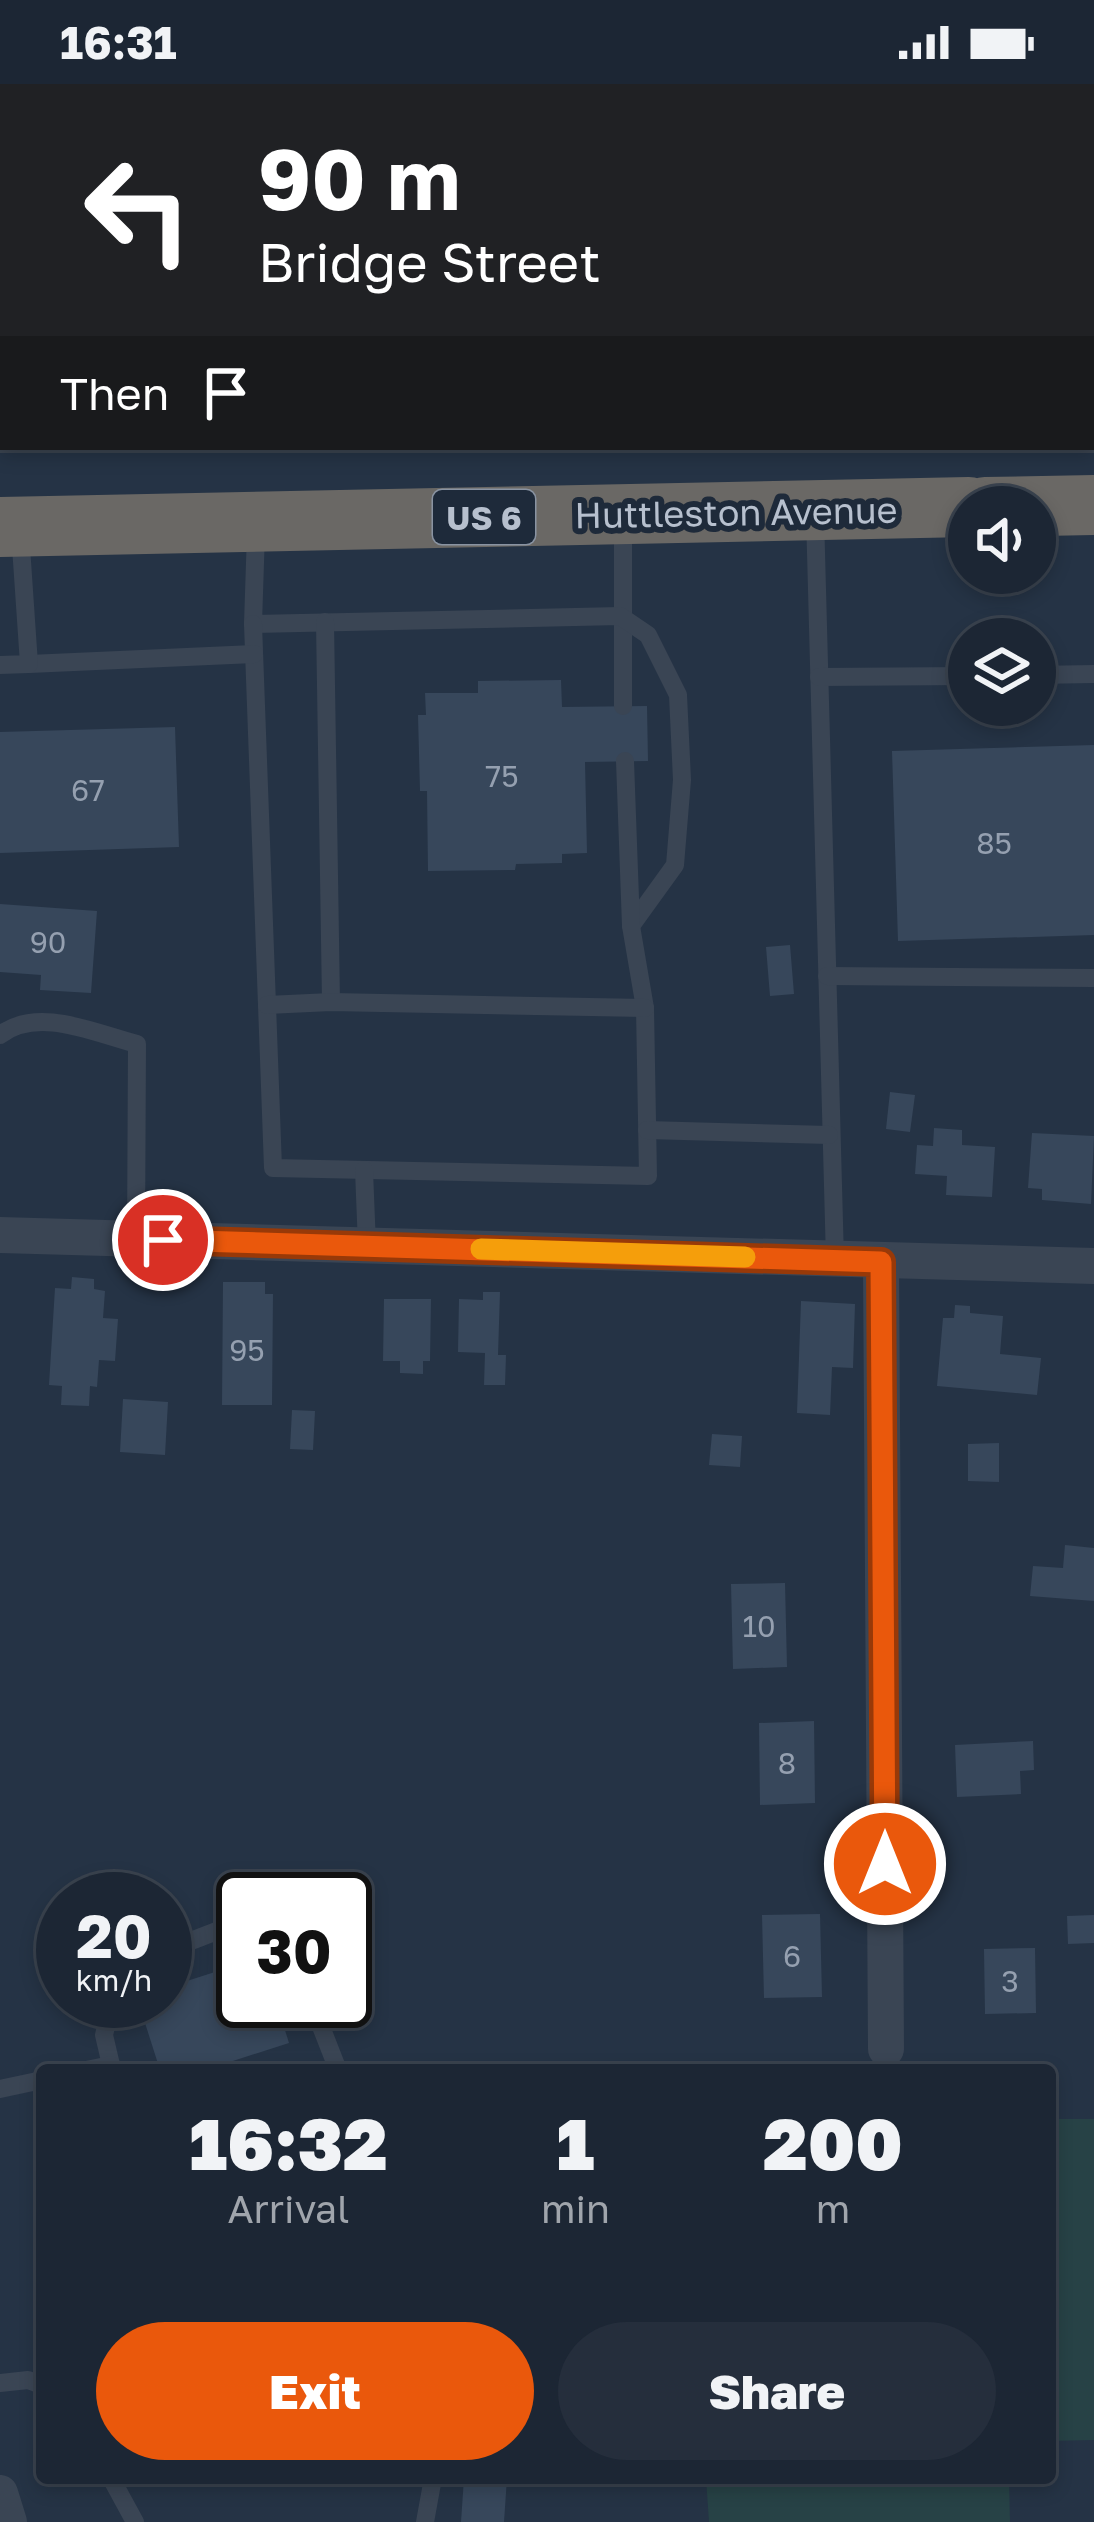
<!DOCTYPE html>
<style>
:root{--surface:#1c2634;--page:#252e3c;--text:#f1f3f6;--muted:#a0a5ac;--line:#3a434f;--accent:#ea580c}
body{margin:0;font-family:"Golos Text",sans-serif;background:var(--page);color:var(--text);height:100vh;display:flex;flex-direction:column;font-size:45px;white-space:nowrap}
*{box-sizing:border-box;margin:0}
p{font-size:39px;color:var(--muted)}
.icon{flex:none;width:66px;height:66px;fill:none;stroke:currentColor;stroke-width:2;stroke-linecap:round;stroke-linejoin:round}
.map{position:relative;flex:1;overflow:hidden}
.drawer{position:absolute;left:36px;top:1980px;width:1020px;height:420px;display:flex;flex-direction:column;background:var(--surface);border-radius:12px;box-shadow:0 6px 18px #0003,0 0 0 3px var(--line)}
.drawer>*{flex:none}
.hud{position:absolute;left:0px;top:0px;width:1095px;height:366px;box-shadow:0 6px 18px #0003,0 0 0 3px var(--line);background:#202124;color:#fff;overflow:hidden}
.buttons{position:absolute;left:948px;top:402px;display:grid;gap:24px}
.buttons a{display:grid;place-items:center;width:108px;height:108px;border-radius:50%;background:var(--surface);box-shadow:0 6px 18px #0003,0 0 0 3px var(--line);font-size:60px}
.speed{position:absolute;left:36px;top:1788px;display:flex;gap:24px;font-size:60px;font-weight:700;text-align:center}
.speed>*{display:grid;place-content:center;width:156px;height:156px;border-radius:50%;background:var(--surface);box-shadow:0 6px 18px #0003,0 0 0 3px var(--line);line-height:1}
.speed small{font-size:30px;font-weight:400}
.speed .limit{border:6px solid #111;border-radius:18px;background:#fff;color:#111}
.pin{position:absolute;display:grid;place-items:center;width:102px;height:102px;color:#fff;margin:-51px;border:6px solid #fff;border-radius:50%;box-shadow:0 3px 12px #0007}
.me{position:absolute;width:132px;margin:-66px;rotate:0deg;stroke-linejoin:round;filter:drop-shadow(0 0 9px #0008)}
.turn{display:flex;align-items:center;gap:42px;height:252px;padding:0 60px;font-size:54px}
.turn .icon{width:156px;height:156px;stroke-width:2.5}
.turn b{display:block;font-size:84px;line-height:102px}
.then{display:flex;align-items:center;height:114px;padding:0 60px;background:#0003;gap:24px;font-size:45px}
.eta{display:flex;justify-content:space-evenly;align-items:center;height:204px;text-align:center}
.eta b{font-size:72px;font-weight:800;line-height:84px}
.button{display:flex;gap:24px;margin-top:auto;padding:24px 60px}
.button a{flex:1;height:138px;border-radius:72px;background:var(--accent);color:#fff;font-size:48px;font-weight:800;line-height:138px;text-align:center}
.button a+a{background:var(--page);color:var(--text)}
.status{display:flex;justify-content:space-between;align-items:center;height:84px;padding:0 60px;background:var(--surface);direction:ltr}
.status svg{height:33px;fill:currentColor}
.map>svg:first-child{display:block}
.green{fill:#274246}
.building{fill:#37475b}
.lines{fill:none;stroke-linecap:round;stroke-linejoin:round}
.service{stroke:#3a4554;stroke-width:18}
.minor{stroke:#3a4554;stroke-width:36}
.trunk{stroke:#6a6865;stroke-width:60}
.route-casing{stroke:#983908;stroke-width:30}
.route{stroke:#ea580c;stroke-width:21}
.slow{stroke:#f59e0b;stroke-width:21}
.labels{text-anchor:middle;dominant-baseline:central;stroke-width:12;stroke-linejoin:round;paint-order:stroke}
.number-label{font-size:30px;fill:#95a0b0}
.shield{fill:#1e2a3a;stroke:#8993a2;stroke-width:3}
.shield-label{font-size:33px;font-weight:bold;fill:#b7c0ce}
.street-label{font-size:36px;fill:#b7c0ce;stroke:#1e2a3a}
</style>
<div class="status"><b>16:31</b><svg viewBox="0 0 49 12"><path d="M0 12V9h3v3zM5 12V6h3v6zM10 12V3h3v9zM15 12V0h3v12zM26 1h20v11H26zM47 4h2v5h-2z"/></svg></div>
<div class="map">
<svg width="1094" height="2438" viewBox="0 0 1094 2438">
<rect width="100%" height="100%" fill="#253345"/>
<!-- green -->
<g class="green">
<polygon points="1050,2035 1094,2035 1094,2356 1050,2357"/>
<polygon points="706,2394 1009,2394 1010,2438 709,2438"/>
</g>
<!-- building -->
<g class="building">
<polygon points="561,596 562,623 647,622 648,677 585,678 587,769 562,770 562,779 516,780 515,786 428,787 427,707 420,707 418,631 426,631 425,609 478,609 478,597"/>
<polygon points="175,643 179,763 0,769 0,648"/>
<polygon points="1094,661 1094,851 898,857 892,667"/>
<polygon points="0,820 97,827 91,909 40,906 41,891 0,888"/>
<polygon points="790,861 794,910 770,912 766,863"/>
<polygon points="890,1008 915,1011 910,1048 886,1045"/>
<polygon points="934,1044 962,1046 962,1061 995,1063 992,1113 946,1111 947,1092 915,1090 917,1061 933,1062"/>
<polygon points="1032,1049 1094,1052 1091,1120 1042,1116 1042,1105 1028,1104"/>
<polygon points="72,1193 94,1195 94,1205 105,1207 103,1234 118,1235 115,1277 99,1276 97,1303 90,1302 89,1322 61,1321 62,1302 49,1301 55,1204 71,1205"/>
<polygon points="223,1198 265,1198 265,1210 273,1210 272,1321 222,1321"/>
<polygon points="483,1208 500,1208 498,1271 506,1271 505,1301 484,1301 485,1269 458,1268 459,1215 483,1216"/>
<polygon points="384,1215 431,1215 430,1277 423,1277 423,1290 400,1289 400,1277 383,1277"/>
<polygon points="801,1217 855,1220 853,1284 832,1283 830,1331 797,1329"/>
<polygon points="955,1221 970,1222 970,1229 1003,1232 1000,1270 1041,1274 1037,1311 937,1302 943,1234 954,1234"/>
<polygon points="123,1315 168,1318 165,1371 120,1368"/>
<polygon points="292,1326 315,1327 313,1366 290,1365"/>
<polygon points="712,1350 742,1352 740,1383 709,1381"/>
<polygon points="999,1359 999,1398 968,1397 968,1360"/>
<polygon points="1065,1461 1094,1464 1094,1517 1030,1512 1033,1482 1063,1484"/>
<polygon points="785,1499 787,1583 733,1585 731,1500"/>
<polygon points="814,1637 815,1719 760,1721 759,1639"/>
<polygon points="1033,1657 1034,1686 1020,1687 1021,1710 957,1713 955,1661"/>
<polygon points="820,1830 822,1913 764,1914 762,1831"/>
<polygon points="1094,1831 1094,1859 1068,1860 1067,1832"/>
<polygon points="1035,1864 1036,1929 985,1930 984,1865"/>
<polygon points="243,1879 243,1917 276,1917 289,1959 205,1986 160,1986 138,1917 165,1917 165,1904"/>
<polygon points="464,2394 507,2394 504,2438 461,2438"/>
</g>
<g class="lines">
<!-- service -->
<g class="service">
<polyline points="815,431 835,1176"/>
<polyline points="623,435 623,622"/>
<polyline points="256,448 253,540 620,532 648,551 678,611 682,696 675,781 631,842"/>
<polyline points="325,538 331,918"/>
<polyline points="253,540 273,1084 648,1092 645,924 631,842 625,677"/>
<polyline points="29,580 254,570"/>
<polyline points="0,581 29,580 20,448"/>
<polyline points="1035,591 1094,590"/>
<polyline points="819,593 969,592"/>
<polyline points="827,892 1094,894"/>
<polyline points="267,921 331,918 645,924"/>
<path d="M0,951C38,922 94,949 137,960L136,1155"/>
<polyline points="647,1046 829,1051"/>
<polyline points="364,1086 367,1162"/>
<polyline points="165,1867 222,1845 243,1848"/>
<polyline points="311,1917 338,1986"/>
<polyline points="111,1981 104,1951 112,1917"/>
<polyline points="86,1986 111,1981 116,1986"/>
<polyline points="0,2005 42,1996"/>
<polyline points="0,2299 28,2296 42,2301"/>
<polyline points="111,2394 135,2438"/>
<polyline points="425,2438 433,2394"/>
</g>
<!-- minor -->
<g class="minor">
<polyline points="191,0 205,3"/>
<polyline points="1092,189 1094,189"/>
<polyline points="0,1151 1094,1182"/>
<polyline points="881,1178 886,1965"/>
<polyline points="0,2409 9,2438"/>
</g>
<!-- trunk -->
<g class="trunk">
<polyline points="985,423 1094,421"/>
<polyline points="0,443 969,423"/>
</g>
</g>
<g class="lines">
<defs>
<polyline id="route" points="163,1156 881,1178 885,1780"/>
</defs>
<!-- route casing -->
<use href="#route" class="route-casing"/>
<!-- route -->
<use href="#route" class="route"/>
<!-- slow -->
<polyline class="slow" points="481,1165 745,1173"/>
</g>
<g class="labels">
<!-- number labels -->
<g class="number-label">
<text x="502" y="692">75</text>
<text x="88" y="706">67</text>
<text x="994" y="759">85</text>
<text x="48" y="858">90</text>
<text x="247" y="1266">95</text>
<text x="759" y="1542">10</text>
<text x="787" y="1679">8</text>
<text x="792" y="1872">6</text>
<text x="1010" y="1897">3</text>
</g>
<!-- shield labels -->
<rect class="shield" x="433" y="406" width="102" height="54" rx="9"/>
<g class="shield-label">
<text x="484" y="433">US 6</text>
</g>
<!-- street labels -->
<g class="street-label">
<text transform="translate(736 428) rotate(-1)">Huttleston Avenue</text>
</g>
</g>
</svg>
<div class="buttons">
<a><svg class="icon" aria-label="sound" viewBox="0 0 24 24"><path d="M4 9h4l5-4v14l-5-4H4zM17 9q2 3 0 6"/></svg></a>
<a><svg class="icon" aria-label="layers" viewBox="0 0 24 24"><path d="M12 4l9 5-9 5-9-5zM3 14l9 5 9-5"/></svg></a>
</div>
<div class="speed"><div>20<small>km/h</small></div><div class="limit">30</div></div>
<div class="pin" style="left:163px;top:1156px;background:#d93025"><svg class="icon" aria-label="arrive" viewBox="0 0 24 24"><path d="M6 21V4h12l-3 4 3 4H6"/></svg></div>
<svg class="me" style="left:885px;top:1780px" viewBox="-20 -20 40 40"><circle r="17" fill="#ea580c" stroke="#fff" stroke-width="3"/><path d="M0-11L8 9 0 5-8 9z" fill="#fff"/></svg>
<div class="hud">
<div class="turn"><svg class="icon" aria-label="left" viewBox="0 0 24 24"><path d="M17 20v-9H6M10 6l-5 5 5 5"/></svg><div><b>90 m</b>Bridge Street</div></div>
<div class="then">Then<svg class="icon" aria-label="arrive" viewBox="0 0 24 24"><path d="M6 21V4h12l-3 4 3 4H6"/></svg></div>
</div>
<section class="drawer">
<div class="eta">
<div><b>16:32</b><p>Arrival</p></div>
<div><b>1</b><p>min</p></div>
<div><b>200</b><p>m</p></div>
</div>
<div class="button"><a>Exit</a><a>Share</a></div>
</section>
</div>
